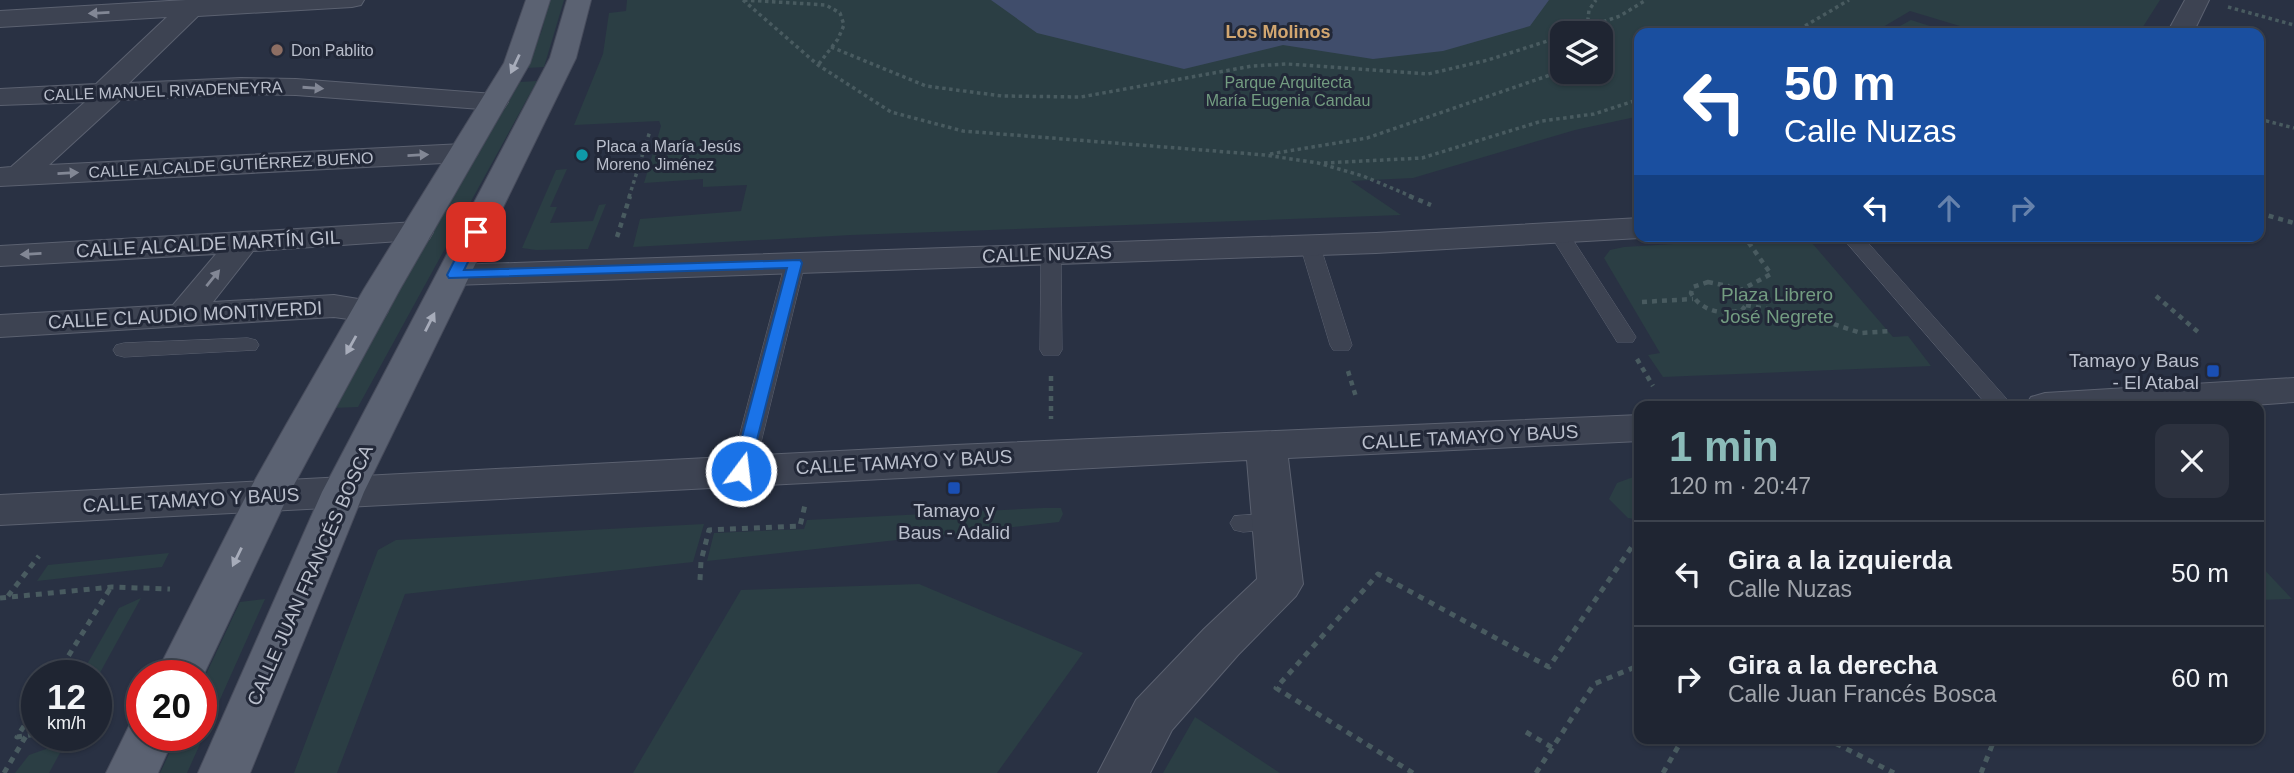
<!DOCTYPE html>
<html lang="es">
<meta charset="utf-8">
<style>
:root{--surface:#1f2532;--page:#2c313e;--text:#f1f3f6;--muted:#a1a5ac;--line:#3c424d;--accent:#8bbbb9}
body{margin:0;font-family:Arial,sans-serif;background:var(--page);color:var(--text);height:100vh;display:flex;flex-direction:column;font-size:26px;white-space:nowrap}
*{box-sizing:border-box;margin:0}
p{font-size:23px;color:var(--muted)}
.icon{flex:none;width:38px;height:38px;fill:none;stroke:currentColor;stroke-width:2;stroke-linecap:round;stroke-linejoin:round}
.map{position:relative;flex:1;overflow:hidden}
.panel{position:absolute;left:1634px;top:401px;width:630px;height:343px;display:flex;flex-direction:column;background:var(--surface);border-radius:14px;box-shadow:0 2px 5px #0004,0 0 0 2px var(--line)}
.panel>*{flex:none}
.guide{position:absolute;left:1634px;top:28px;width:630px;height:214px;border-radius:14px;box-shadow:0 2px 5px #0004,0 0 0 2px var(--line);background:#1a4fa0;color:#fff;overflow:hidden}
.buttons{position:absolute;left:1550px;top:21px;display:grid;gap:14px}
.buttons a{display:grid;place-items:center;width:63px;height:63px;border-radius:14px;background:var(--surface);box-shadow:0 2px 5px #0004,0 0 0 2px var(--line);font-size:35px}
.speed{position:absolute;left:21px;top:660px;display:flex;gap:14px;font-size:35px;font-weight:700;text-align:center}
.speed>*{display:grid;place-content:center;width:91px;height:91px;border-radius:50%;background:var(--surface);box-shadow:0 2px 5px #0004,0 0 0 2px var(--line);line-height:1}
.speed small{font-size:18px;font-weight:400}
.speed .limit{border:10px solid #d22;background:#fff;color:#111}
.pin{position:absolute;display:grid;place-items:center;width:60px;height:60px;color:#fff;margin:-30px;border-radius:14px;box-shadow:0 4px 10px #0006}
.me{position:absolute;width:77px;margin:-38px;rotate:15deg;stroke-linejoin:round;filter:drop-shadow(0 0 5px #0008)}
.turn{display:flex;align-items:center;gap:24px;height:147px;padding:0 35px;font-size:32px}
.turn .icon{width:91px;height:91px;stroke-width:2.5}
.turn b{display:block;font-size:49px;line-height:60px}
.lanes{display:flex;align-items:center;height:66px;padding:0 35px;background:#0003;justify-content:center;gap:35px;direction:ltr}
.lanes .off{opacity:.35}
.round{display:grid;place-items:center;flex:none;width:74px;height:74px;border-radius:14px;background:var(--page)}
.summary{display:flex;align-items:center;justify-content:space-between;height:119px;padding:0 35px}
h1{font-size:42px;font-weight:700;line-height:52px;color:var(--accent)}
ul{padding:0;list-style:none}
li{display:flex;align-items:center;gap:21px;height:105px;padding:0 35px;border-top:2px solid var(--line)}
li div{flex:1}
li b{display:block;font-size:26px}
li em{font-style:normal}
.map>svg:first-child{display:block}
.green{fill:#2b3e44;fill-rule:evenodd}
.water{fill:#404d6b}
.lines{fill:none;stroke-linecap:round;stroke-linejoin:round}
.lane-casing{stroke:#5b6170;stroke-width:1}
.street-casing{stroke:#5b6170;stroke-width:2}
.primary-casing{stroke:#474c5c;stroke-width:2}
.path-far2{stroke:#495b60;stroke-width:3.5;stroke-dasharray:3.5 3.5;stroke-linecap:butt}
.path-far1{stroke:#495b60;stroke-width:4.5;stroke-dasharray:5 5;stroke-linecap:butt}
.path{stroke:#495b60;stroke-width:5;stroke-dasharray:6 6;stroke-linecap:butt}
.lane{fill:#3d4352;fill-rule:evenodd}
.street{fill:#3d4352;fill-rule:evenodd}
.primary{fill:#5b6272;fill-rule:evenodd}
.oneway{fill:#828795}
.oneway2{fill:#a7acba}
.route{fill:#1a73e8;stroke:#114b97;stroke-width:2}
.education-dot{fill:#8d6e63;stroke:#222838;stroke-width:2.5}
.culture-dot{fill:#0f9aa8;stroke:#222838;stroke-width:2.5}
.transit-dot{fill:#1a4fb4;stroke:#222838;stroke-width:2.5}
.labels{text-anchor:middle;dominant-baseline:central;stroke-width:6;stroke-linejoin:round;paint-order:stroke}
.far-poi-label{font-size:16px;fill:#babfcc;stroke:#222838;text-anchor:start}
.far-park-label{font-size:16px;fill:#739c81;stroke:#222838}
.far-street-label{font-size:16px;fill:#babfcc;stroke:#222838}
.far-neighbourhood-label{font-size:18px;font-weight:bold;fill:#d2a670;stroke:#222838}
.street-label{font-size:19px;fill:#babfcc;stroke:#222838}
.park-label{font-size:19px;fill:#739c81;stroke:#222838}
.poi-label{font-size:19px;fill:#babfcc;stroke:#222838;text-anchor:end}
</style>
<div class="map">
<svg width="2294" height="773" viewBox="0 0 2294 773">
<rect width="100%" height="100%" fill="#293143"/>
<!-- green -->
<g class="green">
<polygon points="549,0 564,0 544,67 527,68 542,30"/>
<path d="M627,0H2160L2139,33H1983L1910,11L1873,33H1640V116L1575,130L1413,178L1351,181L1401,215L851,235L633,247L640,219L741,211L747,185L703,187V179L644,183L661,126L659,121L574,125L603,54L609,13L626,11ZM1563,33H1601V72H1563Z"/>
<polygon points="1911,20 1952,33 1887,33"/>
<polygon points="537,81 358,407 331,408 520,82"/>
<polygon points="567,169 550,207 557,207 550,223 593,221 599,205 606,204 588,249 536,250 522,248 556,170"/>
<polygon points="1806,236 1893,337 1908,336 1931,366 1663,377 1648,355 1660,353 1604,258 1610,250 1624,247"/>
<polygon points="1636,476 1640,476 1640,520 1628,518 1609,499 1617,483"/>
<polygon points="1043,508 1061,508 1063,514 1059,522 707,561 714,533 804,529 807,520"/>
<polygon points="704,524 693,562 405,594 337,773 294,773 378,550 396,540"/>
<polygon points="169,553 162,567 37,581 48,565"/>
<polygon points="2259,564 2292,599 2259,600"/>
<polygon points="919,584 1083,653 997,773 633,773 741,590"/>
<polygon points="141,598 96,680 96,676 81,675 119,608"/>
<polygon points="265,599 187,773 160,773 178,735 201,735 201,685 240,602"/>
<polygon points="1195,717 1280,773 1163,773"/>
<polygon points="66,742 49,773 15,773 29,755"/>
</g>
<!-- water -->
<polygon class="water" points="991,0 1549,0 1530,26 1443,51 1373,59 1283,45 1184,69 1037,33"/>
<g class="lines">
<defs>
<g id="lane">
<polygon points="1559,227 1566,229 1636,337 1633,342 1617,342 1614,337 1549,233"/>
<polygon points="1841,236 1862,236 2013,406 1988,406"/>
<polygon points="1310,239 1317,241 1320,245 1352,345 1349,350 1333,350 1330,345 1300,245 1303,241"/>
<polygon points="1051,248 1058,250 1061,254 1062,350 1059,355 1043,355 1040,350 1041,254 1044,250"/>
<polygon points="795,257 802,259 805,263 754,471 751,477 742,480 733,477 730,471 785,263 788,259"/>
<polygon points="248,338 256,340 259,345 256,350 124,357 116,355 113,350 116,345 124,343"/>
<polygon points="1274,513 1283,515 1287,522 1283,529 1243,532 1234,530 1230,523 1234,516"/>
</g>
<g id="street">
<polygon points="186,0 364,0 361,5 352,7 198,16 129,83 241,78 296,79 494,94 504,96 508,102 504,108 494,110 296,95 241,94 120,100 49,165 463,144 474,147 478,153 474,159 463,162 0,186 0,168 11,167 85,102 0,105 0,89 96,84 167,17 0,27 0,11"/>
<polygon points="2185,0 2209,0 2193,33 2167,33"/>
<polygon points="1640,218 1640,236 1646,236 1640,238 1376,253 454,285 442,282 437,275 442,268 454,265 1376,233"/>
<polygon points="417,222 429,225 433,232 429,239 253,251 213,302 334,295 383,303 388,311 383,319 370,322 334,317 0,337 0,315 173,305 216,254 0,266 0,246"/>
<polygon points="2294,378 2294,402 2240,406 2025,406 2031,397 2045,393"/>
<polygon points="1640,415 1640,441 1288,458 1303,584 1296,596 1238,655 1172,730 1150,773 1098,773 1136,700 1204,629 1257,579 1247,460 0,525 0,495 955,445"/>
</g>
<g id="primary">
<polygon points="526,0 550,0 530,63 400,289 326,425 288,496 201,680 201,676 155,676 246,496 286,425 364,289 504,63"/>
<polygon points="567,0 591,0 576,58 364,492 250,773 198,773 322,492 550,58"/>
<polygon points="142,716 142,735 175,735 158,773 106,773 132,720"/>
</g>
</defs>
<!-- lane casing -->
<use href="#lane" class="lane-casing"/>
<!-- street casing -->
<use href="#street" class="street-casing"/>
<!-- primary casing -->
<use href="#primary" class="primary-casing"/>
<!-- path-far2 -->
<g class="path-far2">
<polyline points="743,0 818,65 891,112 963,131 1265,155 1318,163 1363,176 1413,197"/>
<polyline points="744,0 826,5 840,13 844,25 838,39 818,65"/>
<polyline points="2228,7 2294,25"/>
<polyline points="1587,28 1589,10 1596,0"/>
<polyline points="1570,33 1620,16 1646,0"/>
<polyline points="1793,33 1849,0"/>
<polyline points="831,47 926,86 1002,96 1081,97 1252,66 1287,64 1428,74 1488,60 1563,36"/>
<polyline points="2259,119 2294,128"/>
<polyline points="1270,154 1367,138 1556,73 1561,68 1550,40"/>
<polyline points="1324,163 1422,158 1542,121 1594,114 1640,99"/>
<polyline points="629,197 650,131"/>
</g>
<!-- path-far1 -->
<g class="path-far1">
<polyline points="1409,196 1431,205"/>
<polyline points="2259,213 2294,223"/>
<polyline points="617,237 630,196"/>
<path d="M1708,282L1728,286L1745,298L1746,305L1742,310C1722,315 1702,312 1691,293L1693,287Z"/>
<polyline points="1739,291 1771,274 1744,236"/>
<polyline points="2156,296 2198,332"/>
<polyline points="1642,302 1693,299"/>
<polyline points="1746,305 1818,319 1861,333 1892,331"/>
<polyline points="1637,359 1653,386"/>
<polyline points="1348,371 1356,397"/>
<polyline points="1051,376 1051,419"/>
</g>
<!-- path -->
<g class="path">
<polyline points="700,580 701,561 709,530 800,526 805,505"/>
<polyline points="8,596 39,556"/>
<polyline points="0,598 112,587 170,589"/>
<polyline points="56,676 111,587"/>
<polyline points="37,706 17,737 37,734"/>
<polyline points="1526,732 1553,748"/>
<polyline points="1825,738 1894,773"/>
<polyline points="4,773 26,736"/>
<polyline points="1413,773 1276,688 1378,574 1549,667 1640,535"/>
<polyline points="1536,773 1594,684 1640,665"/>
<polyline points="1663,773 1683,738"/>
<polyline points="1981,773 1995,738"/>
</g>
<!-- lane -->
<use href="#lane" class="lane"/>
<!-- street -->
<use href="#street" class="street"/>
<!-- primary -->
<use href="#primary" class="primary"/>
</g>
<!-- one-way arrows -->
<defs><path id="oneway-solid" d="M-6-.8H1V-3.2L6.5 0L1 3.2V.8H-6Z" transform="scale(1.75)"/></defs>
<g class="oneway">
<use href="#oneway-solid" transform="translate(99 13) rotate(177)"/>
<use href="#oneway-solid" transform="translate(313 88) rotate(4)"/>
<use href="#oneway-solid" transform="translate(418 155) rotate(-3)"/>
<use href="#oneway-solid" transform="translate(68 173) rotate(-3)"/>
<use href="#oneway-solid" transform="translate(31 254) rotate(177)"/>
<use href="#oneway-solid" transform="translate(213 278) rotate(-51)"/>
</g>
<g class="oneway2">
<use href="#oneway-solid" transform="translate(515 64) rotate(115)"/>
<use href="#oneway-solid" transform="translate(430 322) rotate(-63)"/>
<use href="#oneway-solid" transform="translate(351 345) rotate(119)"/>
<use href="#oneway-solid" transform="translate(237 557) rotate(116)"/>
</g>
<!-- route -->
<polygon class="route" points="476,228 483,232 464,270 800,260 802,263 748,475 735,475 733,471 787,268 449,278 447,275 469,232"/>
<!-- markers -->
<circle class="education-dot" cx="277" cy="50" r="7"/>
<circle class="culture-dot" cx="582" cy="155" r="7"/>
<g class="transit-dot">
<rect x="2206" y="364" width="14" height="14" rx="3.5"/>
<rect x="947" y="481" width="14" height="14" rx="3.5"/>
</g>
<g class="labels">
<!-- far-poi labels -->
<g class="far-poi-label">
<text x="291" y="50">Don Pablito</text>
<text x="596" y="146">Placa a María Jesús<tspan x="596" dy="18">Moreno Jiménez</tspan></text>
</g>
<!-- far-park labels -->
<g class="far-park-label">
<text x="1288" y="82">Parque Arquitecta<tspan x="1288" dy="18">María Eugenia Candau</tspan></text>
</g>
<!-- far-street labels -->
<g class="far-street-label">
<text transform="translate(163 91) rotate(-2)">CALLE MANUEL RIVADENEYRA</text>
<text transform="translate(231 165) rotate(-3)">CALLE ALCALDE GUTIÉRREZ BUENO</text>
</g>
<!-- far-neighbourhood labels -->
<g class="far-neighbourhood-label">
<text x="1278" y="32">Los Molinos</text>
</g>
<!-- street labels -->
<g class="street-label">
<text transform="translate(208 244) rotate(-3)">CALLE ALCALDE MARTÍN GIL</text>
<text transform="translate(1047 254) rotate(-2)">CALLE NUZAS</text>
<text transform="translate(185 315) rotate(-3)">CALLE CLAUDIO MONTIVERDI</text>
<text transform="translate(1470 437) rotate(-3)">CALLE TAMAYO Y BAUS</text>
<text transform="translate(904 462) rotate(-3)">CALLE TAMAYO Y BAUS</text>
<text transform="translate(191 500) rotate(-3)">CALLE TAMAYO Y BAUS</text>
<text transform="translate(310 575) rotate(-66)">CALLE JUAN FRANCÉS BOSCA</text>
</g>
<!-- park labels -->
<g class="park-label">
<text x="1777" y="294">Plaza Librero<tspan x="1777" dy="22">José Negrete</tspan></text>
</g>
<!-- poi labels -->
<g class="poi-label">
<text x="2199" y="360">Tamayo y Baus<tspan x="2199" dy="22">- El Atabal</tspan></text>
<text x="954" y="510" text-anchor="middle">Tamayo y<tspan x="954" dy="22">Baus - Adalid</tspan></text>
</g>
</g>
</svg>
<div class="buttons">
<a><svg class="icon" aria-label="layers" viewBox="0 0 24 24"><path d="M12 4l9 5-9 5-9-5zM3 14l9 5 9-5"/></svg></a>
</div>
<div class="speed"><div>12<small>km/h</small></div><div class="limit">20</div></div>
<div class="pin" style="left:476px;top:232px;background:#d93025"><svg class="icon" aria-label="arrive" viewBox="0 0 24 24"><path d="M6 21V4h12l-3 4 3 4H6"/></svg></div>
<svg class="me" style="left:741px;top:471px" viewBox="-20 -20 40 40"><circle r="17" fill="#1a73e8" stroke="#fff" stroke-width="3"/><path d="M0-11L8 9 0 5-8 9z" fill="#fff"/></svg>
<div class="guide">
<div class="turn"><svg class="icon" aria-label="left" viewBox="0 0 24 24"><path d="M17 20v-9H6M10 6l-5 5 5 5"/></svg><div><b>50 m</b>Calle Nuzas</div></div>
<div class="lanes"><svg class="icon" aria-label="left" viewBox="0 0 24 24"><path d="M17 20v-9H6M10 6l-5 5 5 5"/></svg><svg class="icon off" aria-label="ahead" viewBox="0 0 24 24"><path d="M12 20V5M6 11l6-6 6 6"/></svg><svg class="icon off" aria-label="right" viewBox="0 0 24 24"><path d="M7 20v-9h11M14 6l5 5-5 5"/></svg></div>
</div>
<section class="panel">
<div class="summary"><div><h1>1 min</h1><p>120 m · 20:47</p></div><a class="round"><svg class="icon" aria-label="close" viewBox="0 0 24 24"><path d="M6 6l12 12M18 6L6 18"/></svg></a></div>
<ul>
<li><svg class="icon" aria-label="left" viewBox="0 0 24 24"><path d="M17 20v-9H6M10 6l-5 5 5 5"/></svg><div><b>Gira a la izquierda</b><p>Calle Nuzas</p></div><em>50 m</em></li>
<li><svg class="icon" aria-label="right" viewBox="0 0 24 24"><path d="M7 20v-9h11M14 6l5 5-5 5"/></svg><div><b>Gira a la derecha</b><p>Calle Juan Francés Bosca</p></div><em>60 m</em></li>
</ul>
</section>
</div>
